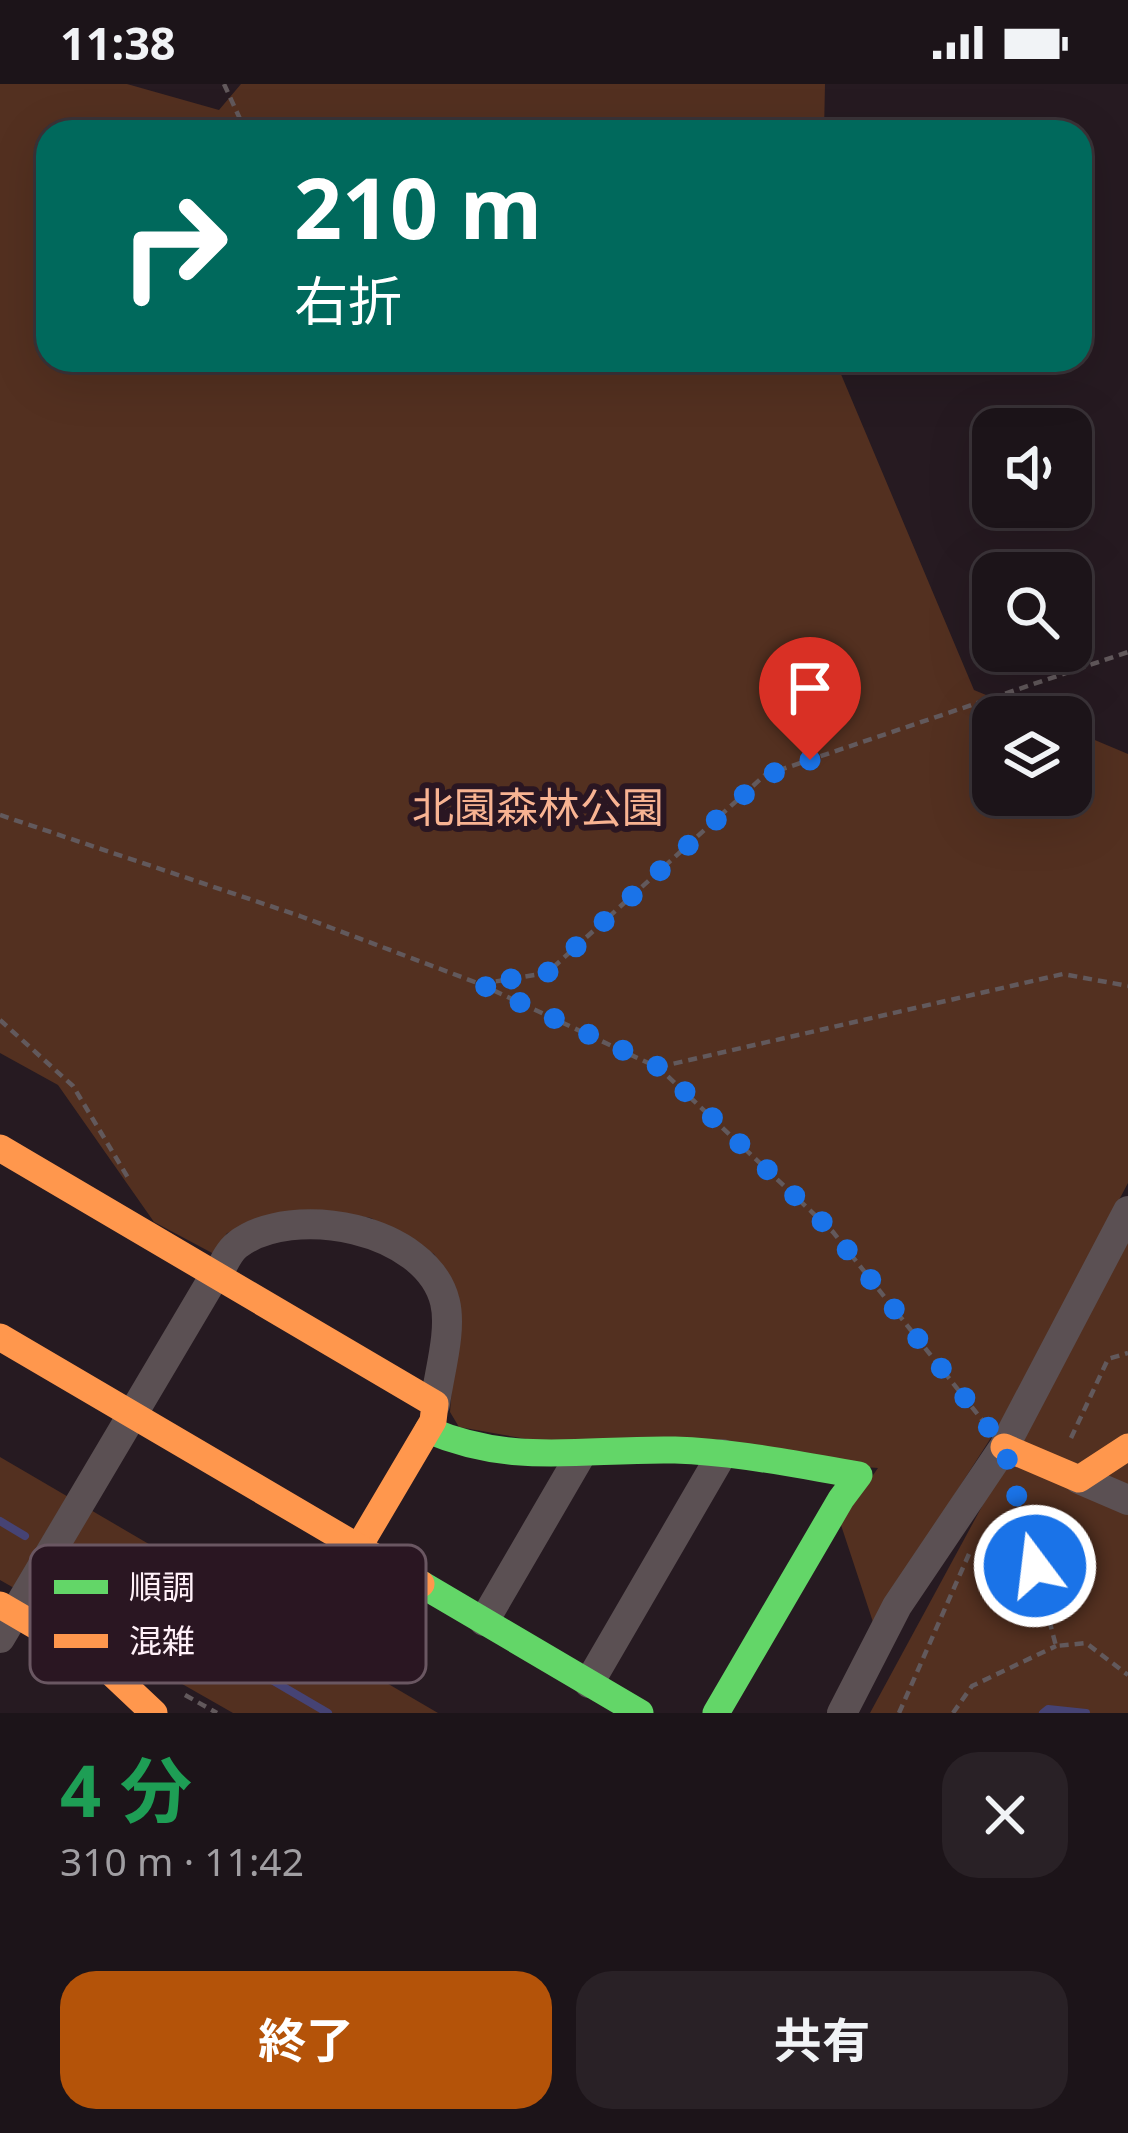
<!DOCTYPE html>
<html lang="ja">
<meta charset="utf-8">
<style>
:root{--surface:#1c1419;--page:#292126;--text:#f1f3f6;--muted:#a09ea2;--line:#3a3338;--accent:#b45309}
body{margin:0;font-family:"Noto Sans","Noto Sans JP",sans-serif;background:var(--page);color:var(--text);height:100vh;display:flex;flex-direction:column;font-size:45px;white-space:nowrap}
*{box-sizing:border-box;margin:0}
p{font-size:39px;color:var(--muted)}
.icon{flex:none;width:66px;height:66px;fill:none;stroke:currentColor;stroke-width:2;stroke-linecap:round;stroke-linejoin:round}
.map{position:relative;height:1629px;overflow:hidden}
.panel{display:flex;flex-direction:column;background:var(--surface);flex:1}
.panel>*{flex:none}
.guide{position:absolute;left:36px;top:36px;width:1056px;height:252px;border-radius:36px;box-shadow:0 12px 48px #0002,0 0 0 3px var(--line);background:#00695c;color:#fff;overflow:hidden}
.controls{position:absolute;left:972px;top:324px;display:grid;gap:24px}
.controls a{display:grid;place-items:center;width:120px;height:120px;border-radius:24px;background:var(--surface);box-shadow:0 12px 48px #0002,0 0 0 3px var(--line);font-size:60px}
.pin{position:absolute;display:grid;place-items:center;width:102px;height:102px;color:#fff;margin:-123px -51px;border-radius:50% 50% 50% 0;rotate:-45deg;box-shadow:0 0 12px #0007}
.pin .icon{rotate:45deg}
.me{position:absolute;width:132px;margin:-66px;rotate:345deg;stroke-linejoin:round;filter:drop-shadow(0 0 9px #0008)}
.turn{display:flex;align-items:center;gap:42px;height:252px;padding:0 60px;font-size:54px}
.turn .icon{width:156px;height:156px;stroke-width:2.5}
.turn b{display:block;font-size:84px;line-height:102px}
.round{display:grid;place-items:center;flex:none;width:126px;height:126px;border-radius:36px;background:var(--page)}
.overview{display:flex;align-items:center;justify-content:space-between;height:204px;padding:0 60px}
h1{font-size:72px;font-weight:700;line-height:90px;color:#1e9e55}
.button{display:flex;gap:24px;margin-top:auto;padding:24px 60px}
.button a{flex:1;height:138px;border-radius:36px;background:var(--accent);color:#fff;font-size:48px;font-weight:700;line-height:138px;text-align:center}
.button a+a{background:var(--page);color:var(--text)}
.status{display:flex;justify-content:space-between;align-items:center;height:84px;padding:0 60px;background:var(--surface);direction:ltr}
.status svg{height:33px;fill:currentColor}
.map>svg:first-child{display:block}
.green{fill:#533020}
.lines{fill:none;stroke-linecap:round;stroke-linejoin:round}
.stream{stroke:#464374;stroke-width:8}
.path{stroke:#62595c;stroke-width:4.5;stroke-dasharray:9 6;stroke-linecap:butt}
.street{stroke:#5b5053;stroke-width:30}
.fast{stroke:#63d668;stroke-width:27}
.slow{stroke:#ff974d;stroke-width:27}
.route{stroke:#1a73e8;stroke-width:21;stroke-dasharray:0 37.8}
.labels{text-anchor:middle;dominant-baseline:central;stroke-width:12;stroke-linejoin:round;paint-order:stroke}
.park-label{font-size:42px;fill:#f8b392;stroke:#2a1622}
.key{fill:#2a1622;stroke:#6a5762;stroke-width:3}
.key-label{font-size:33px;fill:#fff0f8}
</style>
<div class="status"><b>11:38</b><svg viewBox="0 0 49 12"><path d="M0 12V9h3v3zM5 12V6h3v6zM10 12V3h3v9zM15 12V0h3v12zM26 1h20v11H26zM47 4h2v5h-2z"/></svg></div>
<div class="map">
<svg width="1128" height="1629" viewBox="0 0 1128 1629">
<rect width="100%" height="100%" fill="#261a21"/>
<!-- green -->
<g class="green">
<polygon points="0,0 127,0 219,26 241,0 825,0 824,48 48,48 48,276 835,276 974,606 1039,633 993,633 993,711 1071,711 1071,646 1128,670 1128,1099 1001,1338 873,1538 840,1438 878,1384 555,1360 459,1343 450,1328 459,1213 434,1170 371,1134 320,1126 227,1149 214,1170 154,1138 58,1001 0,969"/>
<polygon points="1128,1153 1128,1629 870,1629"/>
<polygon points="0,1373 438,1629 233,1629 0,1496"/>
</g>
<g class="lines">
<!-- stream -->
<g class="stream">
<polyline points="0,1437 25,1452"/>
<polyline points="80,1484 328,1629"/>
<polyline points="1043,1629 1048,1625 1086,1629"/>
</g>
<!-- path -->
<g class="path">
<polyline points="224,0 246,48"/>
<polyline points="0,731 300,832 480,900 547,889 765,691 1128,568"/>
<polyline points="480,900 659,984 833,1148 983,1337"/>
<polyline points="0,936 73,1002 130,1097"/>
<polyline points="659,983 1063,890 1128,902"/>
<polyline points="1071,1354 1108,1275 1128,1269"/>
<polyline points="1015,1406 1056,1562 1086,1559 1128,1591"/>
<polyline points="185,1611 217,1629"/>
<polyline points="899,1629 969,1470"/>
<polyline points="953,1629 972,1602 1056,1562"/>
</g>
<!-- street -->
<g class="street">
<path d="M217,1192C222,1183 228,1168 237,1161C292,1118 427,1144 445,1218C452,1247 439,1289 435,1320"/>
<polyline points="1079,1395 1128,1416"/>
<polyline points="484,1537 580,1372"/>
<polyline points="0,1554 215,1191"/>
<polyline points="589,1599 722,1370"/>
<polyline points="842,1629 897,1522 1004,1363 1128,1127"/>
</g>
<!-- fast -->
<g class="fast">
<path d="M428,1346C515,1383 585,1364 675,1366C737,1368 798,1381 859,1391L841,1415L716,1629"/>
<polyline points="421,1500 640,1629"/>
</g>
<!-- slow -->
<g class="slow">
<polyline points="0,1064 435,1320 433,1337 358,1464"/>
<polyline points="0,1253 421,1500"/>
<polyline points="1004,1363 1079,1395 1128,1363"/>
<polyline points="0,1521 103,1581 154,1629"/>
</g>
</g>
<g class="lines">
<!-- route -->
<polyline class="route" points="810,676 765,692 547,889 480,900 659,983 833,1148 1004,1363 1035,1482"/>
</g>
<g class="labels">
<!-- park labels -->
<g class="park-label">
<text x="538" y="722">北園森林公園</text>
</g>
</g>
<!-- legend -->
<rect x="30" y="1461" width="396" height="138" rx="18" class="key"/>
<rect x="54" y="1496" width="54" height="14" fill="#63d668"/>
<rect x="54" y="1550" width="54" height="14" fill="#ff974d"/>
<g class="key-label">
<text x="129" y="1515">順調</text>
<text x="129" y="1569">混雑</text>
</g>
</svg>
<div class="controls">
<a><svg class="icon" aria-label="sound" viewBox="0 0 24 24"><path d="M4 9h4l5-4v14l-5-4H4zM17 9q2 3 0 6"/></svg></a>
<a><svg class="icon" aria-label="search" viewBox="0 0 24 24"><circle cx="10" cy="10" r="6"/><path d="M15 15l6 6"/></svg></a>
<a><svg class="icon" aria-label="layers" viewBox="0 0 24 24"><path d="M12 4l9 5-9 5-9-5zM3 14l9 5 9-5"/></svg></a>
</div>
<div class="pin" style="left:810px;top:676px;background:#d93025"><svg class="icon" aria-label="arrive" viewBox="0 0 24 24"><path d="M6 21V4h12l-3 4 3 4H6"/></svg></div>
<svg class="me" style="left:1035px;top:1482px" viewBox="-20 -20 40 40"><circle r="17" fill="#1a73e8" stroke="#fff" stroke-width="3"/><path d="M0-11L8 9 0 5-8 9z" fill="#fff"/></svg>
<div class="guide">
<div class="turn"><svg class="icon" aria-label="right" viewBox="0 0 24 24"><path d="M7 20v-9h11M14 6l5 5-5 5"/></svg><div><b>210 m</b>右折</div></div>
</div>
</div>
<section class="panel">
<div class="overview"><div><h1>4 分</h1><p>310 m · 11:42</p></div><a class="round"><svg class="icon" aria-label="close" viewBox="0 0 24 24"><path d="M6 6l12 12M18 6L6 18"/></svg></a></div>
<div class="button"><a>終了</a><a>共有</a></div>
</section>
